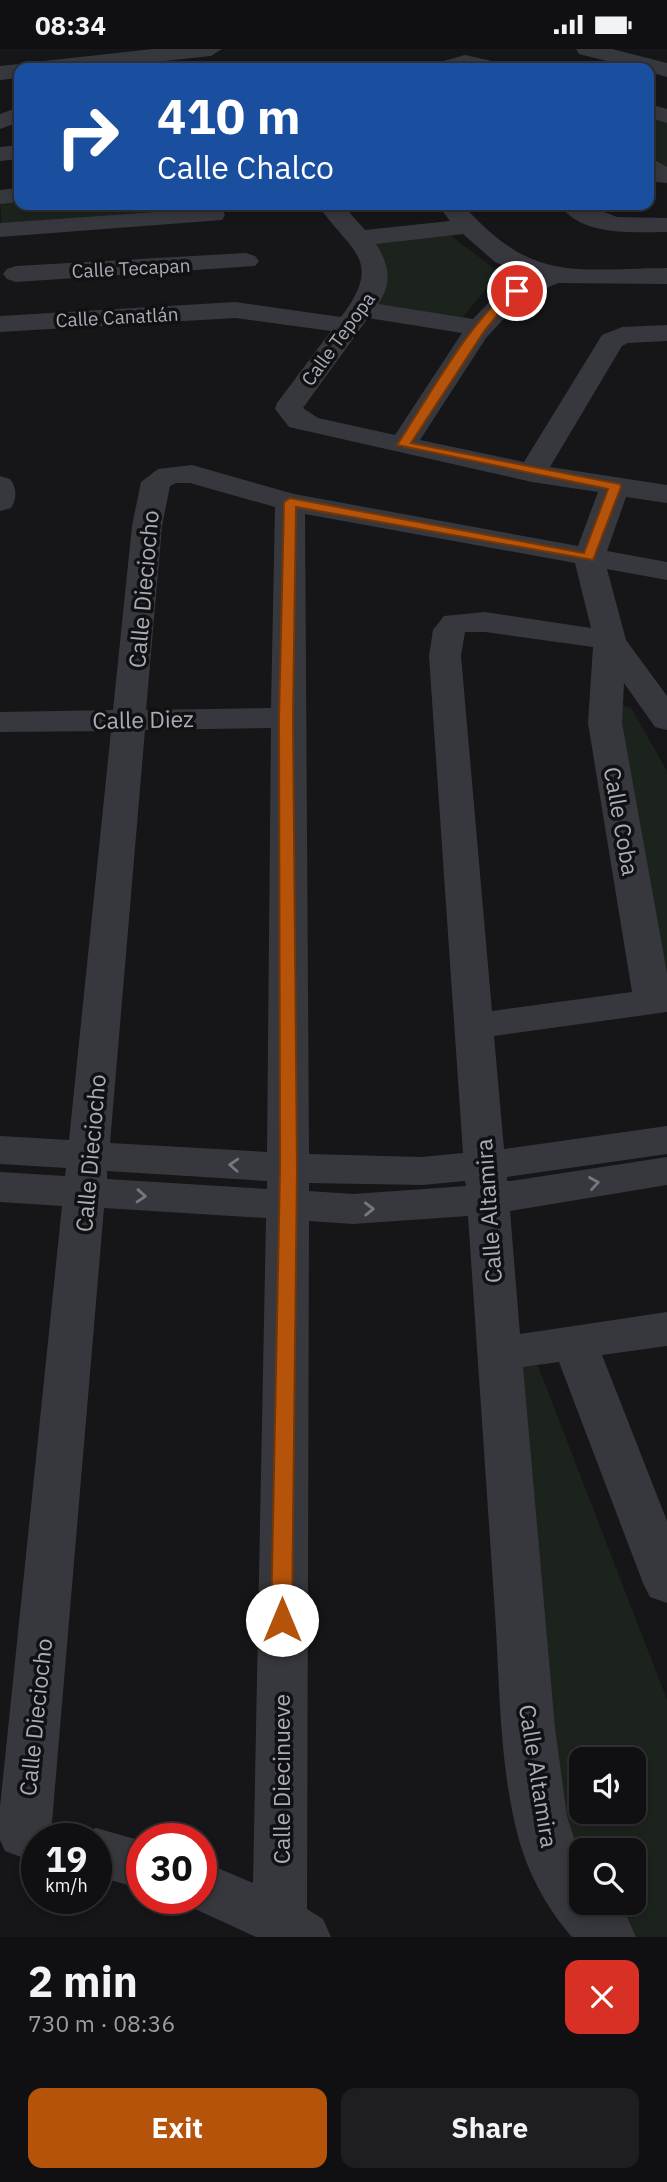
<!DOCTYPE html>
<meta charset="utf-8">
<style>
:root{--surface:#101012;--page:#1e1e20;--text:#f1f3f6;--muted:#9c9d9f;--line:#303032;--accent:#b45309}
body{margin:0;font-family:"IBM Plex Sans",sans-serif;background:var(--page);color:var(--text);height:100vh;display:flex;flex-direction:column;font-size:26px;white-space:nowrap}
*{box-sizing:border-box;margin:0}
p{font-size:23px;color:var(--muted)}
.icon{flex:none;width:38px;height:38px;fill:none;stroke:currentColor;stroke-width:2;stroke-linecap:round;stroke-linejoin:round}
.map{position:relative;height:1888px;overflow:hidden}
.drawer{display:flex;flex-direction:column;background:var(--surface);flex:1}
.drawer>*{flex:none}
.banner{position:absolute;left:14px;top:14px;width:640px;height:147px;border-radius:14px;box-shadow:0 4px 10px #0003,0 0 0 2px var(--line);background:#1a4fa0;color:#fff;overflow:hidden}
.buttons{position:absolute;left:569px;top:1698px;display:grid;gap:14px}
.buttons a{display:grid;place-items:center;width:77px;height:77px;border-radius:14px;background:var(--surface);box-shadow:0 4px 10px #0003,0 0 0 2px var(--line);font-size:35px}
.speed{position:absolute;left:21px;top:1774px;display:flex;gap:14px;font-size:35px;font-weight:700;text-align:center}
.speed>*{display:grid;place-content:center;width:91px;height:91px;border-radius:50%;background:var(--surface);box-shadow:0 4px 10px #0003,0 0 0 2px var(--line);line-height:1}
.speed small{font-size:18px;font-weight:400}
.speed .limit{border:10px solid #d22;background:#fff;color:#111}
.pin{position:absolute;display:grid;place-items:center;width:60px;height:60px;color:#fff;margin:-30px;border:4px solid #fff;border-radius:50%;box-shadow:0 2px 7px #0007}
.me{position:absolute;width:77px;margin:-38px;rotate:0deg;stroke-linejoin:round;filter:drop-shadow(0 0 5px #0008)}
.turn{display:flex;align-items:center;gap:24px;height:147px;padding:0 28px;font-size:32px}
.turn .icon{width:91px;height:91px;stroke-width:2.5}
.turn b{display:block;font-size:49px;line-height:60px}
.round{display:grid;place-items:center;flex:none;width:74px;height:74px;border-radius:14px;background:var(--page)}
.overview{display:flex;align-items:center;justify-content:space-between;height:119px;padding:0 28px}
h1{font-size:42px;font-weight:700;line-height:52px}
.primary-button{display:flex;gap:14px;margin-top:auto;padding:14px 28px}
.primary-button a{flex:1;height:80px;border-radius:14px;background:var(--accent);color:#fff;font-size:28px;font-weight:700;line-height:80px;text-align:center}
.primary-button a+a{background:var(--page);color:var(--text)}
.status{display:flex;justify-content:space-between;align-items:center;height:49px;padding:0 35px;background:var(--surface);direction:ltr}
.status svg{height:19px;fill:currentColor}
.map>svg:first-child{display:block}
.green{fill:#1c231d;fill-rule:evenodd}
.lines{fill:none;stroke-linecap:round;stroke-linejoin:round}
.minor{fill:#37383d;fill-rule:evenodd}
.oneway{stroke:#757881}
.route{fill:#b45309;stroke:#753606;stroke-width:2}
.labels{text-anchor:middle;dominant-baseline:central;stroke-width:7;stroke-linejoin:round;paint-order:stroke}
.far-street-label{font-size:19px;fill:#a8adb8;stroke:#111113}
.street-label{font-size:23px;fill:#a8adb8;stroke:#111113}
</style>
<div class="status"><b>08:34</b><svg viewBox="0 0 49 12"><path d="M0 12V9h3v3zM5 12V6h3v6zM10 12V3h3v9zM15 12V0h3v12zM26 1h20v11H26zM47 4h2v5h-2z"/></svg></div>
<div class="map">
<svg width="667" height="1888" viewBox="0 0 667 1888">
<rect width="100%" height="100%" fill="#161618"/>
<!-- green -->
<g class="green">
<polygon points="649,69 667,74 667,120 649,106"/>
<polygon points="19,150 19,156 181,156 187,163 2,174 0,152"/>
<path d="M449,185C460,195 500,222 503,228L487,239L461,270L373,258C388,235 395,216 372,195Z"/>
<polygon points="615,654 631,659 667,722 667,932"/>
<path d="M507,1315L538,1317L667,1651V1888H636L602,1853H634V1801H581V1832L563,1813ZM581,1710H634V1762H581Z"/>
</g>
<g class="lines">
<!-- minor -->
<g class="minor">
<polygon points="153,0 222,0 211,7 100,19 33,19 44,12"/>
<polygon points="576,0 612,0 667,14 667,28 649,23 649,19 635,19 579,5"/>
<polygon points="465,6 501,14 504,19 434,19 437,14"/>
<polygon points="19,15 28,19 19,19 19,29 0,31 0,17"/>
<polygon points="649,55 667,60 667,74 649,69"/>
<polygon points="19,58 19,73 0,80 0,65"/>
<polygon points="19,96 19,110 0,112 0,98"/>
<polygon points="649,108 667,118 667,134 656,133 649,128"/>
<polygon points="19,139 19,153 0,155 0,141"/>
<path d="M318,156H343L365,181L450,172L438,156H463C533,234 571,220 667,219V235L558,234L523,249L486,289L420,391L524,413L602,286L622,278L667,276V292L628,294L622,297L550,418L667,436V454L626,448L607,502L667,513V531L607,520L626,591L667,647V681L655,678L624,634L622,674L667,924V963L494,987L504,1100L667,1077V1105L507,1128V1132H511L667,1108V1136L510,1162L520,1285L667,1263V1297L602,1306L667,1472V1554L650,1548L643,1534L559,1313L523,1318L555,1679L567,1767L581,1811V1853H612L628,1870L636,1888H572C548,1861 529,1826 519,1791C499,1718 500,1638 495,1564C486,1431 477,1299 468,1167L353,1175L309,1172L307,1860L323,1870L331,1888H256L182,1854L180,1850H201V1812L253,1834L266,1169L104,1159L51,1785L48,1790H37V1804L24,1809L5,1802L0,1791V1758L62,1157L0,1153V1123L65,1127L66,1119L0,1115V1087L69,1091L111,682L0,683V663L113,661L132,477L141,433L158,420L192,416L294,445L578,497L598,443L532,433L289,378L275,360L277,354L331,282L235,269L0,283V267L235,253L341,268C385,210 350,203 318,156ZM463,185L495,213L528,227L499,243L473,270L378,255C393,234 389,215 376,195ZM368,269L462,284L395,386L318,369L303,359ZM176,434H190L275,458L271,659L146,661L162,477L170,437ZM305,465L575,514L591,579L485,563L444,567L433,581L429,607L463,1104L422,1108L309,1105ZM465,583H485L593,598L588,674L632,943L492,962L461,607ZM271,679L267,1103L110,1094L145,681ZM107,1122L267,1132V1140L107,1130ZM465,1132L466,1137L353,1145L309,1142V1134L422,1136Z"/>
<path d="M560,156H587L617,168L667,169V183C633,183 582,188 560,156Z"/>
<polygon points="213,159 222,161 225,166 222,171 0,188 0,174"/>
<polygon points="246,204 255,207 259,212 255,217 16,233 7,230 3,225 7,220 16,217"/>
<path d="M0,427L10,430C17,439 17,450 11,459L0,462Z"/>
<polygon points="96,1779 142,1792 142,1840 96,1827 96,1790 75,1790 77,1786"/>
</g>
</g>
<!-- one-way arrows -->
<defs><path id="oneway-chevron" d="M-2-3.5L2.5 0L-2 3.5" fill="none" stroke-width="1.6" stroke-linecap="round" stroke-linejoin="round" transform="scale(1.75)"/></defs>
<g class="oneway">
<use href="#oneway-chevron" transform="translate(234 1116) rotate(-177)"/>
<use href="#oneway-chevron" transform="translate(594 1134) rotate(-9)"/>
<use href="#oneway-chevron" transform="translate(141 1147) rotate(4)"/>
<use href="#oneway-chevron" transform="translate(369 1160) rotate(-1)"/>
</g>
<!-- route -->
<path class="route" d="M513,239L522,242L506,255L485,281L411,394L620,435L621,438L593,511L296,458L293,669L297,1119L292,1571L289,1577L282,1580L274,1577L271,1571L280,1119L279,669L284,453L290,449L584,504L608,440L397,396C429,348 468,273 513,239Z"/>
<g class="labels">
<!-- far-street labels -->
<g class="far-street-label">
<text transform="translate(131 219) rotate(-3)">Calle Tecapan</text>
<text transform="translate(117 268) rotate(-3)">Calle Canatlán</text>
<text transform="translate(338 290) rotate(-54)">Calle Tepopa</text>
</g>
<!-- street labels -->
<g class="street-label">
<text transform="translate(143 540) rotate(-85)">Calle Dieciocho</text>
<text transform="translate(143 670) rotate(-1)">Calle Diez</text>
<text transform="translate(622 772) rotate(80)">Calle Coba</text>
<text transform="translate(90 1104) rotate(-85)">Calle Dieciocho</text>
<text transform="translate(488 1162) rotate(-94)">Calle Altamira</text>
<text transform="translate(35 1668) rotate(-84)">Calle Dieciocho</text>
<text transform="translate(539 1727) rotate(81)">Calle Altamira</text>
<text transform="translate(281 1730) rotate(-90)">Calle Diecinueve</text>
</g>
</g>
</svg>
<div class="buttons">
<a><svg class="icon" aria-label="sound" viewBox="0 0 24 24"><path d="M4 9h4l5-4v14l-5-4H4zM17 9q2 3 0 6"/></svg></a>
<a><svg class="icon" aria-label="search" viewBox="0 0 24 24"><circle cx="10" cy="10" r="6"/><path d="M15 15l6 6"/></svg></a>
</div>
<div class="speed"><div>19<small>km/h</small></div><div class="limit">30</div></div>
<div class="pin" style="left:517px;top:242px;background:#d93025"><svg class="icon" aria-label="arrive" viewBox="0 0 24 24"><path d="M6 21V4h12l-3 4 3 4H6"/></svg></div>
<svg class="me" style="left:282px;top:1571px" viewBox="-20 -20 40 40"><circle r="19" fill="#fff"/><path d="M0-13L10 11 0 6-10 11z" fill="#b45309"/></svg>
<div class="banner">
<div class="turn"><svg class="icon" aria-label="right" viewBox="0 0 24 24"><path d="M7 20v-9h11M14 6l5 5-5 5"/></svg><div><b>410 m</b>Calle Chalco</div></div>
</div>
</div>
<section class="drawer">
<div class="overview"><div><h1>2 min</h1><p>730 m · 08:36</p></div><a class="round" style="background:#d93025;color:#fff"><svg class="icon" aria-label="close" viewBox="0 0 24 24"><path d="M6 6l12 12M18 6L6 18"/></svg></a></div>
<div class="primary-button"><a>Exit</a><a>Share</a></div>
</section>
